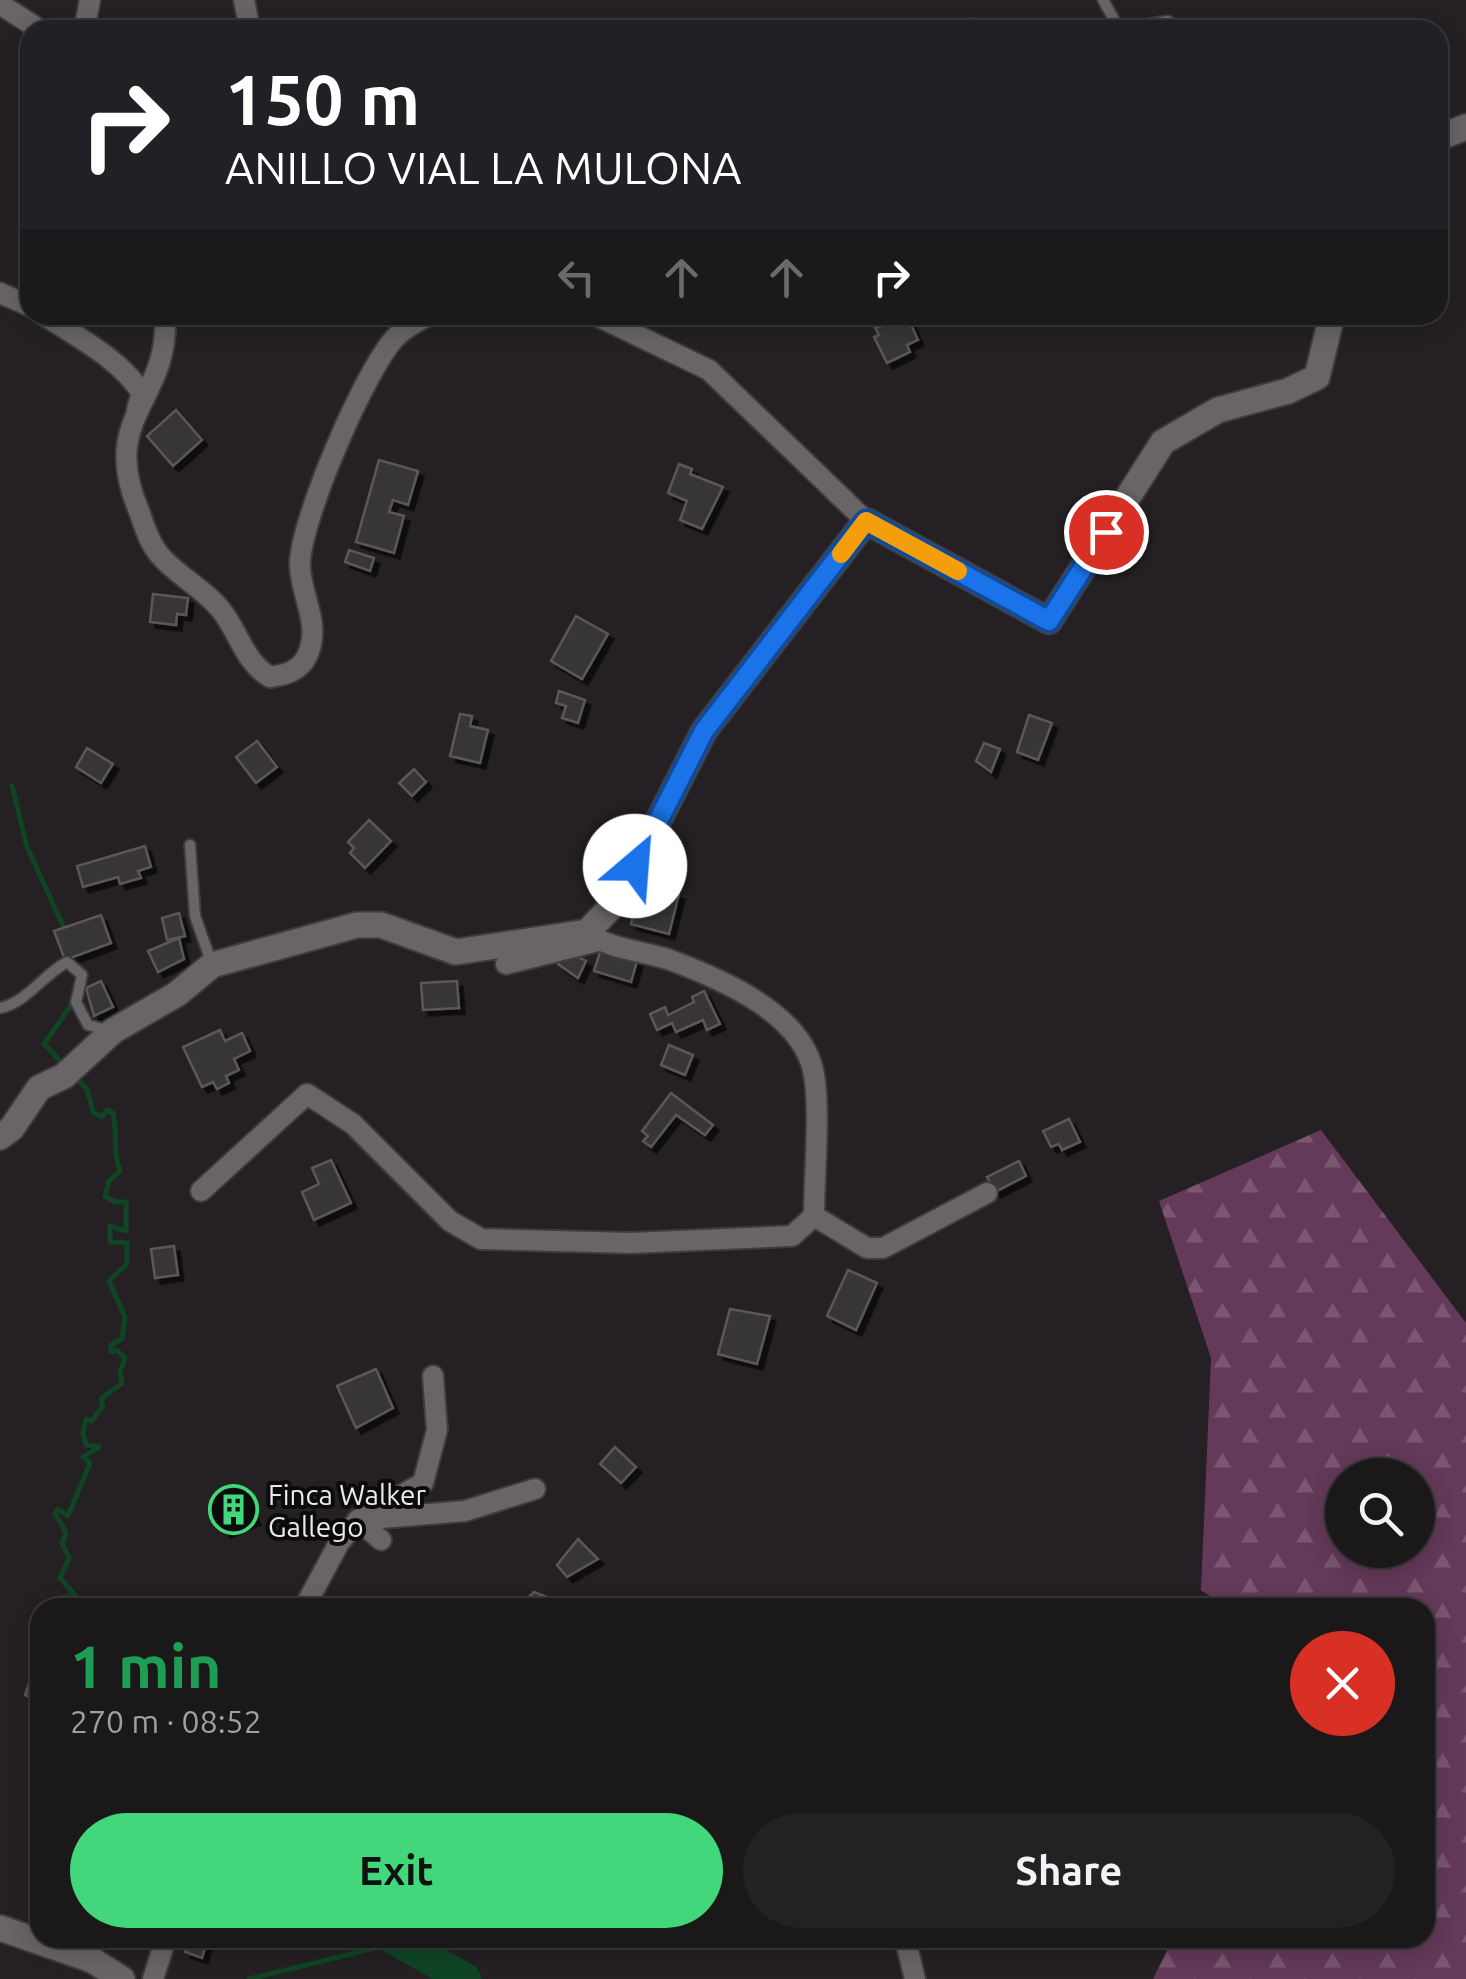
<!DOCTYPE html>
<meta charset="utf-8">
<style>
:root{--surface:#1b181a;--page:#242123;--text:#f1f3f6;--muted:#a0a0a2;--line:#393739;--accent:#42d77b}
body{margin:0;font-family:Ubuntu,sans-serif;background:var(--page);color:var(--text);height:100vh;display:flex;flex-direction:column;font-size:38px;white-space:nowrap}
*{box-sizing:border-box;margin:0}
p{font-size:32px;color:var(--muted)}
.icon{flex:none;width:55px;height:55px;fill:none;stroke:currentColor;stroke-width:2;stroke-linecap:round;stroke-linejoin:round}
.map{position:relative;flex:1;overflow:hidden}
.panel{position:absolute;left:30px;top:1598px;width:1405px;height:350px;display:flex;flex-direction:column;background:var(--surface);border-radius:30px;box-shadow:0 5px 25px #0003,0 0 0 2px var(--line)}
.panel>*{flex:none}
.banner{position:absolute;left:20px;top:20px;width:1428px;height:305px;border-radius:30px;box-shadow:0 5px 25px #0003,0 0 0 2px var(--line);background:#202124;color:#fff;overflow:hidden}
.fabs{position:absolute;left:1325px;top:1458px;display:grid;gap:20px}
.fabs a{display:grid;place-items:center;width:110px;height:110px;border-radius:50%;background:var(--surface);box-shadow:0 5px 25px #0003,0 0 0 2px var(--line);font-size:50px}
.pin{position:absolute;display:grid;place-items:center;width:85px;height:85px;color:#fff;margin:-42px;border:5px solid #fff;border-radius:50%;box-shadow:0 2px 10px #0007}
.me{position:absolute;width:110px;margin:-55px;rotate:27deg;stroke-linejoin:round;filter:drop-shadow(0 0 8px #0008)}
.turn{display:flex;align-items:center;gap:35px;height:210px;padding:0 40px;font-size:45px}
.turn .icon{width:130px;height:130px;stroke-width:2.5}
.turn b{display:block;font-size:70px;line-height:85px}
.lanes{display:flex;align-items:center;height:95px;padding:0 40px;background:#0003;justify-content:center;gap:50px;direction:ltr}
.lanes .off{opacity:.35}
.round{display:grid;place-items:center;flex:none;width:105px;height:105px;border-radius:52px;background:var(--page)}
.overview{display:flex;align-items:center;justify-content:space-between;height:170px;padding:0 40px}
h1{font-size:60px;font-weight:700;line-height:75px;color:#1e9e55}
.primary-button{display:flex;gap:20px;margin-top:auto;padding:20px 40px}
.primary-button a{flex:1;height:115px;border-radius:60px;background:var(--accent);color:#111;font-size:40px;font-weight:700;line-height:115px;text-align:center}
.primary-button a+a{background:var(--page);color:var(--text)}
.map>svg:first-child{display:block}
.forest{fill:url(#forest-firs);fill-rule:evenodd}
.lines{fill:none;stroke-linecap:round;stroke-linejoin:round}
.stream{stroke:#0f4524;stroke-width:5}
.river{stroke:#0f4524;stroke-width:32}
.building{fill:#393538;stroke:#5b575a;stroke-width:2.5;filter:url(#shadow)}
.service-casing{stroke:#3e3b3d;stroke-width:14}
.minor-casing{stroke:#3e3b3d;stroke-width:24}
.tertiary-casing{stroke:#3e3b3d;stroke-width:29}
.service{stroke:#696467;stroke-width:10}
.minor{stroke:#696467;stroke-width:20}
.tertiary{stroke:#696467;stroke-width:25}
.route-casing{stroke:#114b97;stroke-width:25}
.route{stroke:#1a73e8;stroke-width:18}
.slow{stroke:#f59e0b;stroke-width:18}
.labels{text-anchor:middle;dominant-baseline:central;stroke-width:8;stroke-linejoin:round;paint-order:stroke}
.poi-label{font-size:28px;fill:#ece9eb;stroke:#0c0b0c;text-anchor:start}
</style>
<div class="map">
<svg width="1466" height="1979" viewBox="0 0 1466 1979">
<defs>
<pattern id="forest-firs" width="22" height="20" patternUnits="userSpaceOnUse" patternTransform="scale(2.5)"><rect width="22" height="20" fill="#643959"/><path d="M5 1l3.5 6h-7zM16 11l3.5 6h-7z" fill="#7a5671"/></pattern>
<filter id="shadow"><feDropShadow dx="5.5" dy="5.5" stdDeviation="0" flood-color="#0009"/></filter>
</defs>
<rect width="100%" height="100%" fill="#242023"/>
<!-- forest -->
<path class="forest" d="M1321,1130L1466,1323V1979H1153L1173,1938H1425V1608L1227,1607L1201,1590L1211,1358L1159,1201ZM1342,1475H1418V1550H1342Z"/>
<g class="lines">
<!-- stream -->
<g class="stream">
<polyline points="12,786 27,847 66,932"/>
<polyline points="74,951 78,963"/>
<polyline points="65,1066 44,1044 74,1001"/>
<path d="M71,1608L74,1603L64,1597L75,1595L60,1578L69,1558L62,1543L66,1533L55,1513L58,1509L68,1516L90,1463L83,1457L99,1447L86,1445L83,1433L86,1419L92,1421L103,1406L101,1399L122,1383L120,1372L125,1358L117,1350L111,1352V1345L122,1339L125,1317L109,1281L127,1264V1243L110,1242V1226L126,1231V1202H115L105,1196L109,1181L120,1171C112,1150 118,1134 113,1113L107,1110L102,1117L93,1112L87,1089L76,1078"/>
<polyline points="108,1608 113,1608"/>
<polyline points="129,1608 137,1608"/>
<polyline points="249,1979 403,1941"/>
</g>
<!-- river -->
<polyline class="river" points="393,1938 465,1979"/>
</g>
<!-- building -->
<g class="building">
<polygon points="908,318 918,340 907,345 910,352 887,363 874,337 879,335 875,328"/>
<polygon points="176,410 202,440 173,466 147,436"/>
<polygon points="379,460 418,471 408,505 393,500 389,512 404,516 394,553 356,542"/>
<polygon points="679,464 692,469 690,474 723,487 702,529 680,520 687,501 668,493"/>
<polygon points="349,550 374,558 370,571 345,562"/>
<polygon points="153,594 188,598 186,615 177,614 176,625 150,622"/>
<polygon points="576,616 608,634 582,679 551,661"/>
<polygon points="559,691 585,700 578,723 562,718 566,706 556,703"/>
<polygon points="460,714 472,716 470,726 488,730 480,763 450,756"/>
<polygon points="1029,715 1052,723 1038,760 1017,752"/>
<polygon points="257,741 277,767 256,783 236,757"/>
<polygon points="984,743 1000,749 991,772 976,761"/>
<polygon points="87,748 113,764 101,783 76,767"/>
<polygon points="414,769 426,782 412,796 399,783"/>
<polygon points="369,820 391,841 365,868 350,853 354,848 348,842"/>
<polygon points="145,846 151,867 138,871 141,878 120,884 118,877 83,887 77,866"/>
<polygon points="641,884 679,894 669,934 631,924"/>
<polygon points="179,913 185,936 167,940 162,918"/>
<polygon points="101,915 111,943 65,960 54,931"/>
<polygon points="179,938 184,959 158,972 148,951"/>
<polygon points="601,949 637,961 631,982 594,971"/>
<polygon points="564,950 586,961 578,978 558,964"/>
<polygon points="101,981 113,1007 94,1016 86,988"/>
<polygon points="457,981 459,1008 423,1010 421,983"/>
<polygon points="704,991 720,1024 707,1030 703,1020 676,1032 672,1023 657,1030 650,1014 665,1007 668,1015 694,1002 692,997"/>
<polygon points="220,1030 225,1041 242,1033 250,1051 234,1059 239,1070 226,1076 229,1083 217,1089 213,1082 202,1087 183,1047"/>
<polygon points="669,1045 693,1055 685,1075 661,1065"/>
<polygon points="671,1093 713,1125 705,1135 676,1115 651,1147 643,1141 648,1136 642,1131"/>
<polygon points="1069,1119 1080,1142 1062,1150 1059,1144 1051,1147 1043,1131"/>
<polygon points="331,1160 351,1203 314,1220 302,1192 319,1184 312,1168"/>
<polygon points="1019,1161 1026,1176 995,1192 987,1177"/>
<polygon points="174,1246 178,1275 155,1278 151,1249"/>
<polygon points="848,1270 877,1283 856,1330 827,1316"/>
<polygon points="730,1309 770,1316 757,1364 718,1354"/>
<polygon points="376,1369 393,1408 356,1428 337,1386"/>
<polygon points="615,1447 636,1467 621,1483 600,1464"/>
<polygon points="241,1487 255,1519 225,1532 211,1501"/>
<polygon points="578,1539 598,1559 567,1577 557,1565"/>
<polygon points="534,1592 554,1600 555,1608 518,1608"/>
<polygon points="37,1661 40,1662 40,1701 25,1695"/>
<polygon points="190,1938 208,1938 202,1958 185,1952"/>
</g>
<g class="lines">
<defs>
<g id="service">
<polyline points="1103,0 1120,30"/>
<polyline points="190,845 195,916 212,964"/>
<path d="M0,1008C26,1003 44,974 67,962L82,975L76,1002L88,1025L107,1030"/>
</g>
<g id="minor">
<polyline points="244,0 250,30"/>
<polyline points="0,4 40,30"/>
<polyline points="972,29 975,30"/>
<polyline points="84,30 90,0"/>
<polyline points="1145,30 1167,26 1172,30"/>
<polyline points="0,293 30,306"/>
<path d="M44,315C78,338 119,358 142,393L137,409"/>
<path d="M165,315C170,403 98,415 139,511C144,525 149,542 158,553C175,575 204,588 221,610C239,632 244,662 270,677C285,675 300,671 307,656C322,624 301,598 300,566C298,525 367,364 397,336C405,327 419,321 429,315"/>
<polyline points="595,315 709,370 866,521"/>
<polyline points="506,964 598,941"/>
<path d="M201,1191L307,1094L353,1124L450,1221L481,1239L631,1243L792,1236L814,1216C814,1176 821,1106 813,1070C800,1013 723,980 673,961C646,951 609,950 587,932"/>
<polyline points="814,1216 867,1248 883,1248 987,1193"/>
<polyline points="381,1540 358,1520 423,1483 437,1430 433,1376"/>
<polyline points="304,1608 339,1543 358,1520 465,1511 535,1489"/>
<polyline points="905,1938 915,1979"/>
<polyline points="153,1979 166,1938"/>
</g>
<g id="tertiary">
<polyline points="1438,138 1466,127"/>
<polyline points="0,1137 12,1128 39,1088 64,1076 113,1031 177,994 212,965 357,925 381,925 456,952 587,932 618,900 704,731 866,521 1049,621 1163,442 1218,410 1288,391 1317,377 1332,315"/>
<polyline points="0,1928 92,1960 122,1979"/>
</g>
</defs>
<!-- service casing -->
<use href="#service" class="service-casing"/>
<!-- minor casing -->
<use href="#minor" class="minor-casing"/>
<!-- tertiary casing -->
<use href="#tertiary" class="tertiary-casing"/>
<!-- service -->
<use href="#service" class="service"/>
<!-- minor -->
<use href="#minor" class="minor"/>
<!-- tertiary -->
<use href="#tertiary" class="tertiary"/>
</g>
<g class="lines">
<defs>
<polyline id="route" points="635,866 704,731 866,521 1049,621 1106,532"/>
</defs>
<!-- route casing -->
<use href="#route" class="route-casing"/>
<!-- route -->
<use href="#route" class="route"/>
<!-- slow -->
<polyline class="slow" points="841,554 866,521 958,571"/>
</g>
<!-- icons -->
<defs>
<symbol id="building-ring" viewBox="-11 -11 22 22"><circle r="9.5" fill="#0c0b0c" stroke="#42d77b" stroke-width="1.5"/><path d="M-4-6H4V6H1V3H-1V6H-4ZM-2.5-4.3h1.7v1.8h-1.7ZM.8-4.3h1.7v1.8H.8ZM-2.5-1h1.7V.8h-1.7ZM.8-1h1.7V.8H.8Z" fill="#42d77b"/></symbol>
</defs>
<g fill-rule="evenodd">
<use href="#building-ring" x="206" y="1482" width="55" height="55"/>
</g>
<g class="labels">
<!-- poi labels -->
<g class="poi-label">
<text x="268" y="1494">Finca Walker<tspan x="268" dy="32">Gallego</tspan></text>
</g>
</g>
</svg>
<div class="fabs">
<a><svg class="icon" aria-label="search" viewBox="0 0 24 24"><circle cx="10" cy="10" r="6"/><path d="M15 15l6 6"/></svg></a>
</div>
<div class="pin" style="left:1106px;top:532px;background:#d93025"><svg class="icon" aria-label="arrive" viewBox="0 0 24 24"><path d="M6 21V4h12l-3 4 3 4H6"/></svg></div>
<svg class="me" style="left:635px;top:866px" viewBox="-20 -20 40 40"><circle r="19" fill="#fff"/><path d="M0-13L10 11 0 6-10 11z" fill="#1a73e8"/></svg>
<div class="banner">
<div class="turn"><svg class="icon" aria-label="right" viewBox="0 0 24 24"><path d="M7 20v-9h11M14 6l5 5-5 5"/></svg><div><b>150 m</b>ANILLO VIAL LA MULONA</div></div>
<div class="lanes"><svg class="icon off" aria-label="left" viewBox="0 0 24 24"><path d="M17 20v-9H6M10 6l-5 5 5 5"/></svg><svg class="icon off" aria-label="ahead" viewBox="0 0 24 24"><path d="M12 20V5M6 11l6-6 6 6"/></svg><svg class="icon off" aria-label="ahead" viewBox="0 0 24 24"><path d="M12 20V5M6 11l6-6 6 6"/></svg><svg class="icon" aria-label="right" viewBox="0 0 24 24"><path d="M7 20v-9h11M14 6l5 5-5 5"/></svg></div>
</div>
<section class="panel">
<div class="overview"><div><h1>1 min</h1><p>270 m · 08:52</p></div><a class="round" style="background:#d93025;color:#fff"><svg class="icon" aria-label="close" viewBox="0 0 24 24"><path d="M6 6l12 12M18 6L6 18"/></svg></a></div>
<div class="primary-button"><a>Exit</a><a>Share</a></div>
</section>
</div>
